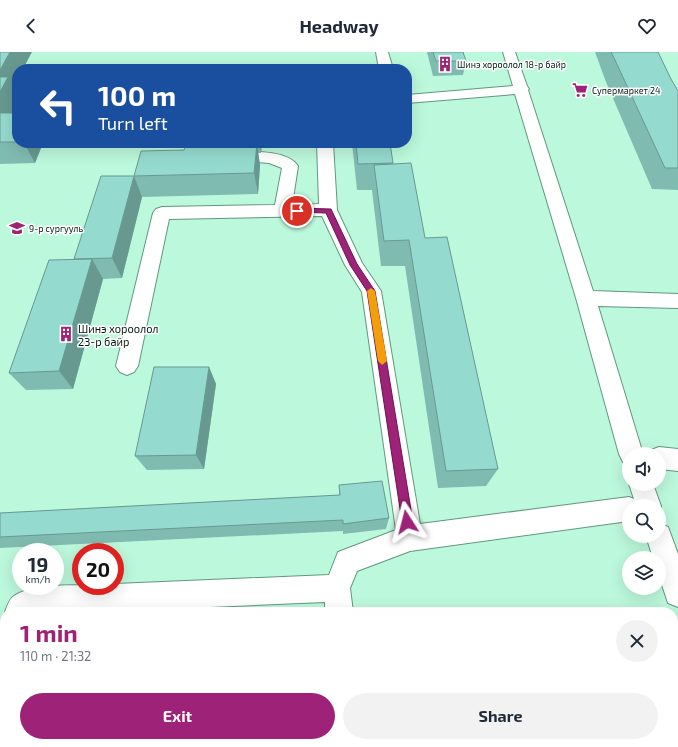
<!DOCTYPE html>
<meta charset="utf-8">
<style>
:root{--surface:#fff;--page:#f2f2f3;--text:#1f2937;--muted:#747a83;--accent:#9e2277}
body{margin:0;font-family:"Exo 2",sans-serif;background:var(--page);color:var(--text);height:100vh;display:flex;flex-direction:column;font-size:15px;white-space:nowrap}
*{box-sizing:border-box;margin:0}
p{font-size:13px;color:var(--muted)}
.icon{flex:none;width:22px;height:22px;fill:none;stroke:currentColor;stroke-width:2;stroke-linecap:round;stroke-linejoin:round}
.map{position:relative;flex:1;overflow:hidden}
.sheet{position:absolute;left:0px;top:555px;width:678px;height:140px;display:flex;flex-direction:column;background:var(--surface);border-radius:16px 16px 0 0;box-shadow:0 4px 16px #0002}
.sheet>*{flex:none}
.hud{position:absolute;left:12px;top:12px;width:400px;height:84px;border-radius:16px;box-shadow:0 4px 16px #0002;background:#1a4fa0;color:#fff;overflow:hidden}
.fabs{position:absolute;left:622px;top:395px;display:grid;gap:8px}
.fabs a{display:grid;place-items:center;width:44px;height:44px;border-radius:50%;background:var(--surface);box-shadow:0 4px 16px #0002;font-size:20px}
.speed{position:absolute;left:12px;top:491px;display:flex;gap:8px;font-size:20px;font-weight:700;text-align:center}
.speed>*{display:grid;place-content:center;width:52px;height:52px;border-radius:50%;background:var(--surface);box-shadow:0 4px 16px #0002;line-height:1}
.speed small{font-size:10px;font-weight:400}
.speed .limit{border:6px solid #d22;background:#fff;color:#111}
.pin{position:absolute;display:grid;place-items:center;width:34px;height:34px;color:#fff;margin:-17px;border:2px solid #fff;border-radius:50%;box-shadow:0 1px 4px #0007}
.me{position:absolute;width:44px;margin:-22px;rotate:351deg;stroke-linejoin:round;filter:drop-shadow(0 0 3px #0008)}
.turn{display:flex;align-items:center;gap:14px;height:84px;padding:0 20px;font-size:18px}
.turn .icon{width:52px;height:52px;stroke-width:2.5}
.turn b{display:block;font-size:28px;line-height:34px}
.round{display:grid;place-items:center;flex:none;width:42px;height:42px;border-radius:21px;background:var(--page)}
.headline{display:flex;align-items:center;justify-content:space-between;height:68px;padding:0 20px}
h1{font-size:24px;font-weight:700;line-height:30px;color:var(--accent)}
.action{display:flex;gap:8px;margin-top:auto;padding:8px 20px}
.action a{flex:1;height:46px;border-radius:24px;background:var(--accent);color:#fff;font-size:16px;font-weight:700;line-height:46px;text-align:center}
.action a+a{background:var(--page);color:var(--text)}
header{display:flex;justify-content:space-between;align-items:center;height:52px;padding:0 20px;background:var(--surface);font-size:18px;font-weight:700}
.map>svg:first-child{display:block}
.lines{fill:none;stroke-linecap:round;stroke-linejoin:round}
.minor-casing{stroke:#60987f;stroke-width:2}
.minor{fill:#fff;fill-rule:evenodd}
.wall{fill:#80bbb2}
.shaded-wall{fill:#689991}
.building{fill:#95dacf;stroke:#689991}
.route{fill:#9e2277;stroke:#67164d}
.slow{fill:#f59e0b}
.labels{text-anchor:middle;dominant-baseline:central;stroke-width:3;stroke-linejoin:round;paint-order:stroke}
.far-poi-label{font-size:9px;fill:#031910;stroke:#fff;text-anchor:start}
.poi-label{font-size:11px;fill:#031910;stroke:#fff;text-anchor:start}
</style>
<header><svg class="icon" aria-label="back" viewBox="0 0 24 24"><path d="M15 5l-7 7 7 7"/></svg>Headway<svg class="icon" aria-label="heart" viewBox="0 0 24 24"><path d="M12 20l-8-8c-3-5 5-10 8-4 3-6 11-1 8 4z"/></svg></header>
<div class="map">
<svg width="678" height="695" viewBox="0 0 678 695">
<rect width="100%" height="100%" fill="#bcf8db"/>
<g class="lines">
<defs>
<g id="minor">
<polygon points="376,0 388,0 393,17 379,17"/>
<polygon points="503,0 515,0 527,34 529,37 528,38 593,239 678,242 678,256 598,254 643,402 629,402 629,412 623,410 619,402 576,246 515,42 407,51 407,43 513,34"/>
<path d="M317,91H333L337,158L362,211L381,239L420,472L629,445L634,447L629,432H653L661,454L659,460V454H629V469L410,499L357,519L350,536L353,560H325V550L94,560H5C7,555 9,547 14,544C35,529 89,534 115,534V532L329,523L338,500L396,478L362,240L345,213L322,164L169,167L138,314L134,320L127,323L120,320L116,314L153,161L156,157L162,155L275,153L282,116L269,111L223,107L221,104L223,101L229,99C247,100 287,97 298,114L292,153L319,152Z"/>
<polygon points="659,395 678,397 678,419 659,417 659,402 649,402 651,398"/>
<polygon points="659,471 668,475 678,502 678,555 668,551 659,524 659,506 653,506 646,484 659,484"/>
<polygon points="334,690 364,690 365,695 333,695"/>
</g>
</defs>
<!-- minor casing -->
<use href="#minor" class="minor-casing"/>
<!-- minor -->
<use href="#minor" class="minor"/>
</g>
<!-- wall -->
<g class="wall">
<polygon points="0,0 17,17 17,28 14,34 17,41 17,51 12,61 17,61 17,91 43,91 35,111 0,112"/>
<polygon points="427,0 463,0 466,9 463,23 433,24"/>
<polygon points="595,0 658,0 671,27 678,39 678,138 652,137 606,30"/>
<polygon points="187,91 262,91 261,101 258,101 260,113 258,142 142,145 122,226 103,227 73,337 26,338 9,321 74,207 134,124 184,98"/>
<polygon points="352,91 390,91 393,112 425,186 498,417 486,434 438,436 405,214 381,214 372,138 357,138"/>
<polygon points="209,315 216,332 204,417 147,418 135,404"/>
<polygon points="339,433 389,466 386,477 343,482 343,479 0,496 0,461 339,443"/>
<polygon points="405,690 482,690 483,695 406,695"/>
</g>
<!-- shaded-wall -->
<g class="shaded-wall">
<polygon points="10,0 32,0 23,17 17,17 17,28 14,34 17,41 17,51 1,83 0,81 0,18"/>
<polygon points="24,91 43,91 35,111"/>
<polygon points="260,91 262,91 261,101"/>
<polygon points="257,92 260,113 258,142 254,121"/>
<polygon points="134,124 142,145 122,226 112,206"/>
<polygon points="92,207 103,227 73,337 59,319"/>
<polygon points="209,315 216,332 204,417 196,403"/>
</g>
<!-- building -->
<g class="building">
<polygon points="0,0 10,0 0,18"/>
<polygon points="433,0 463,0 466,9 436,9"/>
<polygon points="611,0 658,0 671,27 678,39 678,116 665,116 615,8"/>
<polygon points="0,25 8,25 0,40"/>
<rect x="0" y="61" width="17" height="29"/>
<polygon points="187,91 243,91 257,92 254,121 134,124 141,99 184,98"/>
<polygon points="356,91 390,91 393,111 358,112"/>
<polygon points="411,111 425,186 447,185 498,417 446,419 409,188 384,189 374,113"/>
<polygon points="101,124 134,124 112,206 74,207"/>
<polygon points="92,207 59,319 9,321 49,208"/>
<polygon points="154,315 209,315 196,403 135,404"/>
<polygon points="382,429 389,466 343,472 343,468 0,485 0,461 340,443 339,433"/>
<polygon points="310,559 310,560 281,560"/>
<polygon points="5,570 5,657 0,657 0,588"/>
<polygon points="410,690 482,690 483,695 411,695"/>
</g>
<!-- route -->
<polygon class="route" points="297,156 331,157 357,212 375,239 413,470 411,474 407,476 404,474 402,470 367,239 350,213 326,161 295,160 295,157"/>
<!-- slow -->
<polygon class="slow" points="371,236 375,239 387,309 382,313 378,309 367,239"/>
<!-- icons -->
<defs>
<symbol id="building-bare" viewBox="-9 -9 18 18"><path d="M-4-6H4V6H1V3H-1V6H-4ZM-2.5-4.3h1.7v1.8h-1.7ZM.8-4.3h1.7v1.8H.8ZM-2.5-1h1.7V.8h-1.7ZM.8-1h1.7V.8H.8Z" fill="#9e2277" stroke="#fff" stroke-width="2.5" paint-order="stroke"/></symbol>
<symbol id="supermarket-bare" viewBox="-9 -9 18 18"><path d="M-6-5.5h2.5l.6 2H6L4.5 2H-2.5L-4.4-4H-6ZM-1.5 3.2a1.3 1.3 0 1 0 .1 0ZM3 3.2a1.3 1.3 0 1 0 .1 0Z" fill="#9e2277" stroke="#fff" stroke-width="2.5" paint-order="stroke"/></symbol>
<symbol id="school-bare" viewBox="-9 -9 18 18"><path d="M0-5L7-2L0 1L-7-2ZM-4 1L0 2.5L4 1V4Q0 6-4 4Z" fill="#9e2277" stroke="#fff" stroke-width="2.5" paint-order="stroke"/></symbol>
</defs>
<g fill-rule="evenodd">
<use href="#building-bare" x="434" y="1" width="22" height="22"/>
<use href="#supermarket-bare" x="569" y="27" width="22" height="22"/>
<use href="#school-bare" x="6" y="165" width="22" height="22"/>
<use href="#building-bare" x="55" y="271" width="22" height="22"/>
</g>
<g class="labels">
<!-- far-poi labels -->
<g class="far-poi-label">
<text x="457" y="12">Шинэ хороолол 18-р байр</text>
<text x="592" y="38">Супермаркет 24</text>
<text x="29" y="176">9-р сургууль</text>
</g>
<!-- poi labels -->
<g class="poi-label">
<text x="78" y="276">Шинэ хороолол<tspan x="78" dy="13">23-р байр</tspan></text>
</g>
</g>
</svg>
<div class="fabs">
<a><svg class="icon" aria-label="sound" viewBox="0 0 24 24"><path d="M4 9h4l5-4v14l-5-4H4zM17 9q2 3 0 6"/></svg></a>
<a><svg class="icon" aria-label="search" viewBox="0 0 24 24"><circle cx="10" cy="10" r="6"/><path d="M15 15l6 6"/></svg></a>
<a><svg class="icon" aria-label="layers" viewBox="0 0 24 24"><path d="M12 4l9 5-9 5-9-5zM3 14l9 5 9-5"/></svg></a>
</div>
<div class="speed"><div>19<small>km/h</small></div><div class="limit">20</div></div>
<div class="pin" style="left:297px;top:159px;background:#d93025"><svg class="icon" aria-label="arrive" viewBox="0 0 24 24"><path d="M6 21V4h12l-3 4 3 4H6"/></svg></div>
<svg class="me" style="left:407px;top:470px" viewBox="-20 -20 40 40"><path d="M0-17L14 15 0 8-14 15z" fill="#9e2277" stroke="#fff" stroke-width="4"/></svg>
<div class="hud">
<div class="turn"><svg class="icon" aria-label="left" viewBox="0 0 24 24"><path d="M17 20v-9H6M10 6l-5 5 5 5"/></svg><div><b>100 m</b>Turn left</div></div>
</div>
<section class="sheet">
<div class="headline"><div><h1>1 min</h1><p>110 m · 21:32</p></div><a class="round"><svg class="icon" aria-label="close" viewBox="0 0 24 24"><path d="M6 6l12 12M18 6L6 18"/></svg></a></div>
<div class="action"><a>Exit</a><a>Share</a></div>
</section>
</div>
